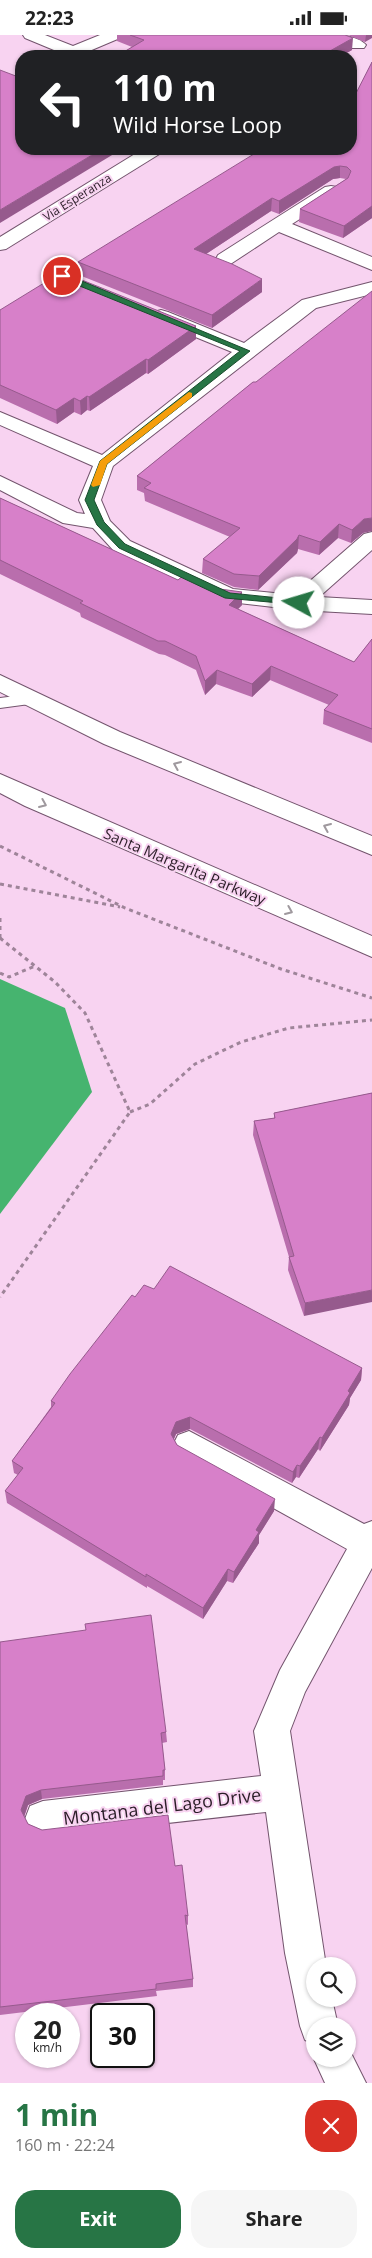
<!DOCTYPE html>
<meta charset="utf-8">
<style>
:root{--surface:#fff;--page:#f6f6f6;--text:#222;--muted:#767676;--accent:#277545}
body{margin:0;font-family:"Open Sans",sans-serif;background:var(--page);color:var(--text);height:100vh;display:flex;flex-direction:column;font-size:19px;white-space:nowrap}
*{box-sizing:border-box;margin:0}
p{font-size:16px;color:var(--muted)}
.icon{flex:none;width:28px;height:28px;fill:none;stroke:currentColor;stroke-width:2;stroke-linecap:round;stroke-linejoin:round}
.map{position:relative;height:2048px;overflow:hidden}
.panel{display:flex;flex-direction:column;background:var(--surface);flex:1}
.panel>*{flex:none}
.banner{position:absolute;left:15px;top:15px;width:342px;height:105px;border-radius:20px;box-shadow:0 1px 4px #0004;background:#202124;color:#fff;overflow:hidden}
.controls{position:absolute;left:306px;top:1922px;display:grid;gap:10px}
.controls a{display:grid;place-items:center;width:50px;height:50px;border-radius:50%;background:var(--surface);box-shadow:0 1px 4px #0004;font-size:25px}
.speed{position:absolute;left:15px;top:1968px;display:flex;gap:10px;font-size:25px;font-weight:700;text-align:center}
.speed>*{display:grid;place-content:center;width:65px;height:65px;border-radius:50%;background:var(--surface);box-shadow:0 1px 4px #0004;line-height:1}
.speed small{font-size:12px;font-weight:400}
.speed .limit{border:2px solid #111;border-radius:8px;background:#fff;color:#111}
.pin{position:absolute;display:grid;place-items:center;width:42px;height:42px;color:#fff;margin:-21px;border:2px solid #fff;border-radius:50%;box-shadow:0 1px 5px #0007}
.me{position:absolute;width:55px;margin:-28px;rotate:276deg;stroke-linejoin:round;filter:drop-shadow(0 0 4px #0008)}
.turn{display:flex;align-items:center;gap:18px;height:105px;padding:0 15px;font-size:22px}
.turn .icon{width:65px;height:65px;stroke-width:2.5}
.turn b{display:block;font-size:35px;line-height:42px}
.round{display:grid;place-items:center;flex:none;width:52px;height:52px;border-radius:20px;background:var(--page)}
.head{display:flex;align-items:center;justify-content:space-between;height:85px;padding:0 15px}
h1{font-size:30px;font-weight:700;line-height:38px;color:var(--accent)}
.cta{display:flex;gap:10px;margin-top:auto;padding:10px 15px}
.cta a{flex:1;height:58px;border-radius:20px;background:var(--accent);color:#fff;font-size:20px;font-weight:700;line-height:58px;text-align:center}
.cta a+a{background:var(--page);color:var(--text)}
.status{display:flex;justify-content:space-between;align-items:center;height:35px;padding:0 25px;background:var(--surface);direction:ltr}
.status svg{height:14px;fill:currentColor}
.map>svg:first-child{display:block}
.water{fill:#46b46f}
.lines{fill:none;stroke-linecap:round;stroke-linejoin:round}
.lane-casing{stroke:#73546d;stroke-width:2}
.street-casing{stroke:#73546d;stroke-width:2}
.primary-casing{stroke:#73546d;stroke-width:2}
.path{stroke:#9e8499;stroke-width:3;stroke-dasharray:4 4;stroke-linecap:butt}
.lane{fill:#fff;fill-rule:evenodd}
.street{fill:#fff;fill-rule:evenodd}
.primary{fill:#fff;fill-rule:evenodd}
.wall{fill:#b96ead}
.shaded-wall{fill:#965a8d}
.building{fill:#d780c9;stroke:#965a8d}
.oneway{stroke:#9f999e}
.route{fill:#277545;stroke:#194c2d}
.slow{fill:#f59e0b}
.labels{text-anchor:middle;dominant-baseline:central;stroke-width:4;stroke-linejoin:round;paint-order:stroke}
.far-street-label{font-size:12px;fill:#2a1d27;stroke:#f8d3f1}
.street-label{font-size:15px;fill:#2a1d27;stroke:#f8d3f1}
.near-street-label{font-size:18px;fill:#2a1d27;stroke:#f8d3f1}
</style>
<div class="status"><b>22:23</b><svg viewBox="0 0 49 12"><path d="M0 12V9h3v3zM5 12V6h3v6zM10 12V3h3v9zM15 12V0h3v12zM26 1h20v11H26zM47 4h2v5h-2z"/></svg></div>
<div class="map">
<svg width="372" height="2048" viewBox="0 0 372 2048">
<rect width="100%" height="100%" fill="#f8d3f1"/>
<!-- water -->
<polygon class="water" points="0,944 65,973 92,1057 0,1179"/>
<g class="lines">
<defs>
<polygon id="lane" points="31,659 37,660 39,664 37,668 0,673 0,663"/>
<g id="street">
<polygon points="23,0 45,0 73,11 100,0 122,0 120,3 87,17 91,21 66,20 25,3"/>
<path d="M324,0C337,0 357,0 366,10L364,13H352L326,3Z"/>
<polygon points="143,114 164,114 161,118 6,214 0,215 0,202"/>
<polygon points="331,151 337,152 340,156 337,160 292,189 372,222 372,235 279,197 232,228 225,230 218,228 216,224 218,220 325,152"/>
<polygon points="372,247 372,259 316,273 113,431 101,465 110,486 130,506 233,554 294,560 364,499 372,497 372,515 319,562 372,565 372,579 299,575 221,566 114,516 93,493 63,488 0,455 0,441 77,478 85,479 79,465 93,431 0,390 0,377 102,420 232,317 154,285 151,281 154,277 161,275 168,277 244,308 302,265"/>
<polygon points="189,1396 364,1489 372,1486 372,1533 305,1657 290,1696 326,1931 315,1931 315,1964 332,1964 338,1991 315,1991 315,2009 305,2005 300,1991 285,1918 266,1777 43,1802 30,1797 25,1784 30,1771 43,1766 261,1741 254,1696 280,1635 347,1514 178,1420 173,1410 178,1400"/>
<polygon points="348,2012 366,2048 325,2048 314,2024 315,2021 315,2024 348,2024"/>
</g>
<g id="primary">
<polygon points="0,640 120,697 372,801 372,820 104,709 0,657"/>
<polygon points="0,739 372,901 372,922 25,771 0,758"/>
</g>
</defs>
<!-- lane casing -->
<use href="#lane" class="lane-casing"/>
<!-- street casing -->
<use href="#street" class="street-casing"/>
<!-- primary casing -->
<use href="#primary" class="primary-casing"/>
<!-- path -->
<g class="path">
<polyline points="0,811 125,873 281,934 372,963"/>
<polyline points="0,849 120,872"/>
<polyline points="0,883 0,903"/>
<polyline points="0,903 55,947 85,978 130,1077 0,1262"/>
<polyline points="0,938 9,942 35,931"/>
<polyline points="130,1077 150,1069 195,1029 241,1007 289,993 372,985"/>
</g>
<!-- lane -->
<use href="#lane" class="lane"/>
<!-- street -->
<use href="#street" class="street"/>
<!-- primary -->
<use href="#primary" class="primary"/>
</g>
<!-- wall -->
<g class="wall">
<polygon points="117,0 345,0 352,15 341,21 117,21 132,12 117,6"/>
<polygon points="348,0 372,0 365,7"/>
<polygon points="372,27 372,183 343,203 299,187 300,174 346,144 340,143 333,144 279,179 271,176 206,219 262,257 212,293 79,240 78,227 327,116"/>
<polygon points="0,275 196,291 196,304 148,339 146,338 90,376 87,375 81,380 74,377 57,389 0,363"/>
<polygon points="253,347 363,498 351,508 338,503 319,520 298,514 297,518 258,555 234,552 202,538 203,524 230,502 145,466 144,458 137,455 137,441"/>
<polygon points="0,463 178,545 242,570 238,574 354,627 372,604 372,708 323,689 324,675 329,670 270,645 252,662 216,649 205,660 196,635 165,620 159,619 81,582 80,578 0,539"/>
<polygon points="372,1058 304,1281 288,1235 289,1222 253,1100 254,1086 274,1083 274,1078"/>
<polygon points="154,1254 362,1333 361,1345 350,1363 349,1370 320,1416 318,1414 299,1443 296,1442 292,1448 190,1394 176,1399 174,1404 177,1410 274,1476 259,1500 259,1508 233,1548 227,1546 203,1584 147,1551 147,1553 7,1468 5,1456 18,1440 14,1438 12,1426 51,1372 51,1366 135,1262"/>
<polygon points="0,1607 166,1697 167,1707 162,1708 165,1735 165,1745 163,1745 163,1750 42,1764 28,1770 24,1782 28,1789 42,1795 175,1831 188,1881 188,1890 186,1889 193,1944 193,1952 156,1956 157,1961 0,1980"/>
</g>
<!-- shaded-wall -->
<g class="shaded-wall">
<polygon points="366,0 372,0 372,3 365,7"/>
<polygon points="353,3 352,15 341,21 321,21"/>
<polygon points="102,114 122,114 0,188 0,175"/>
<polygon points="340,131 340,143 333,144 279,179 279,166 334,132"/>
<polygon points="272,163 271,176 194,227 194,214"/>
<polygon points="372,171 372,183 343,203 344,191"/>
<polygon points="262,244 262,257 212,293 212,280"/>
<polygon points="196,291 196,304 148,339 148,325"/>
<polygon points="146,324 146,338 90,376 89,362"/>
<polygon points="87,361 87,375 81,380 80,366"/>
<polygon points="74,363 74,377 57,389 56,375"/>
<polygon points="372,483 372,496 363,498 351,508 352,495 364,484"/>
<polygon points="339,489 338,503 319,520 320,507"/>
<polygon points="299,500 298,514 297,518 258,555 259,541"/>
<polygon points="242,557 242,570 229,583 229,570"/>
<polygon points="271,631 270,645 252,662 252,649"/>
<polygon points="217,635 216,649 205,660 205,646"/>
<polygon points="372,1255 372,1267 304,1281 305,1268"/>
<polygon points="362,1333 361,1345 350,1363 349,1370 320,1416 322,1403 348,1356"/>
<polygon points="190,1382 190,1394 176,1399 171,1411 171,1399 176,1387"/>
<polygon points="320,1402 318,1414 299,1443 300,1431"/>
<polygon points="297,1430 296,1442 292,1448 293,1437"/>
<polygon points="275,1464 274,1476 259,1500 259,1508 233,1548 234,1537 256,1495"/>
<polygon points="228,1534 227,1546 203,1584 203,1573"/>
<polygon points="41,1755 42,1764 28,1770 23,1785 21,1775 26,1761"/>
</g>
<!-- building -->
<g class="building">
<polygon points="130,0 345,0 353,3 321,21 117,21 144,5"/>
<polygon points="372,27 372,171 344,191 300,174 348,143 351,136 347,132 340,131 334,132 279,166 272,163 194,214 232,229 262,244 212,280 78,227 262,114 321,114 327,116 329,114 351,114 351,68"/>
<polygon points="0,35 21,43 21,114 102,114 0,175"/>
<polygon points="62,237 196,291 148,325 146,324 89,362 87,361 80,366 74,363 56,375 0,350 0,275"/>
<polygon points="372,256 372,483 364,484 352,495 339,489 320,507 299,500 297,504 259,541 234,539 203,524 240,493 144,453 151,448 137,441 253,347 256,347"/>
<polygon points="0,463 178,545 186,538 220,554 242,557 229,570 354,627 372,604 372,694 324,675 338,660 271,631 252,649 217,635 205,646 196,621 165,606 158,606 80,568 83,566 0,525"/>
<polygon points="372,1058 372,1255 305,1268 289,1222 294,1221 254,1086 275,1083 274,1078"/>
<polygon points="170,1231 362,1333 348,1356 350,1358 322,1403 320,1402 300,1431 297,1430 293,1437 190,1382 176,1387 171,1399 177,1410 275,1464 256,1495 259,1497 234,1537 228,1534 203,1573 146,1539 146,1542 5,1456 23,1433 12,1426 55,1368 51,1366 70,1339 132,1260 135,1262 144,1250 154,1254"/>
<polygon points="151,1580 166,1697 161,1698 165,1735 163,1735 163,1741 41,1755 26,1761 21,1775 28,1789 42,1795 168,1780 175,1831 182,1830 188,1881 185,1880 193,1944 156,1949 156,1954 0,1972 0,1607 86,1595 85,1589"/>
</g>
<!-- one-way arrows -->
<defs><path id="oneway-chevron" d="M-2-3.5L2.5 0L-2 3.5" fill="none" stroke-width="1.6" stroke-linecap="round" stroke-linejoin="round" transform="scale(1.25)"/></defs>
<g class="oneway">
<use href="#oneway-chevron" transform="translate(177 730) rotate(-157)"/>
<use href="#oneway-chevron" transform="translate(43 769) rotate(23)"/>
<use href="#oneway-chevron" transform="translate(327 792) rotate(-157)"/>
<use href="#oneway-chevron" transform="translate(289 876) rotate(23)"/>
</g>
<!-- route -->
<polygon class="route" points="60,239 65,239 250,316 107,429 94,465 104,487 125,509 230,558 299,565 302,566 302,570 225,563 119,513 97,490 85,465 100,426 240,316 60,243"/>
<!-- slow -->
<polygon class="slow" points="189,357 192,358 192,362 107,429 100,450 93,452 91,450 100,426"/>
<g class="labels">
<!-- far-street labels -->
<g class="far-street-label">
<text transform="translate(77 162) rotate(-32)">Via Esperanza</text>
</g>
<!-- street labels -->
<g class="street-label">
<text transform="translate(185 831) rotate(23)">Santa Margarita Parkway</text>
</g>
<!-- near-street labels -->
<g class="near-street-label">
<text transform="translate(162 1771) rotate(-7)">Montana del Lago Drive</text>
</g>
</g>
</svg>
<div class="controls">
<a><svg class="icon" aria-label="search" viewBox="0 0 24 24"><circle cx="10" cy="10" r="6"/><path d="M15 15l6 6"/></svg></a>
<a><svg class="icon" aria-label="layers" viewBox="0 0 24 24"><path d="M12 4l9 5-9 5-9-5zM3 14l9 5 9-5"/></svg></a>
</div>
<div class="speed"><div>20<small>km/h</small></div><div class="limit">30</div></div>
<div class="pin" style="left:62px;top:241px;background:#d93025"><svg class="icon" aria-label="arrive" viewBox="0 0 24 24"><path d="M6 21V4h12l-3 4 3 4H6"/></svg></div>
<svg class="me" style="left:299px;top:568px" viewBox="-20 -20 40 40"><circle r="19" fill="#fff"/><path d="M0-13L10 11 0 6-10 11z" fill="#277545"/></svg>
<div class="banner">
<div class="turn"><svg class="icon" aria-label="left" viewBox="0 0 24 24"><path d="M17 20v-9H6M10 6l-5 5 5 5"/></svg><div><b>110 m</b>Wild Horse Loop</div></div>
</div>
</div>
<section class="panel">
<div class="head"><div><h1>1 min</h1><p>160 m · 22:24</p></div><a class="round" style="background:#d93025;color:#fff"><svg class="icon" aria-label="close" viewBox="0 0 24 24"><path d="M6 6l12 12M18 6L6 18"/></svg></a></div>
<div class="cta"><a>Exit</a><a>Share</a></div>
</section>
